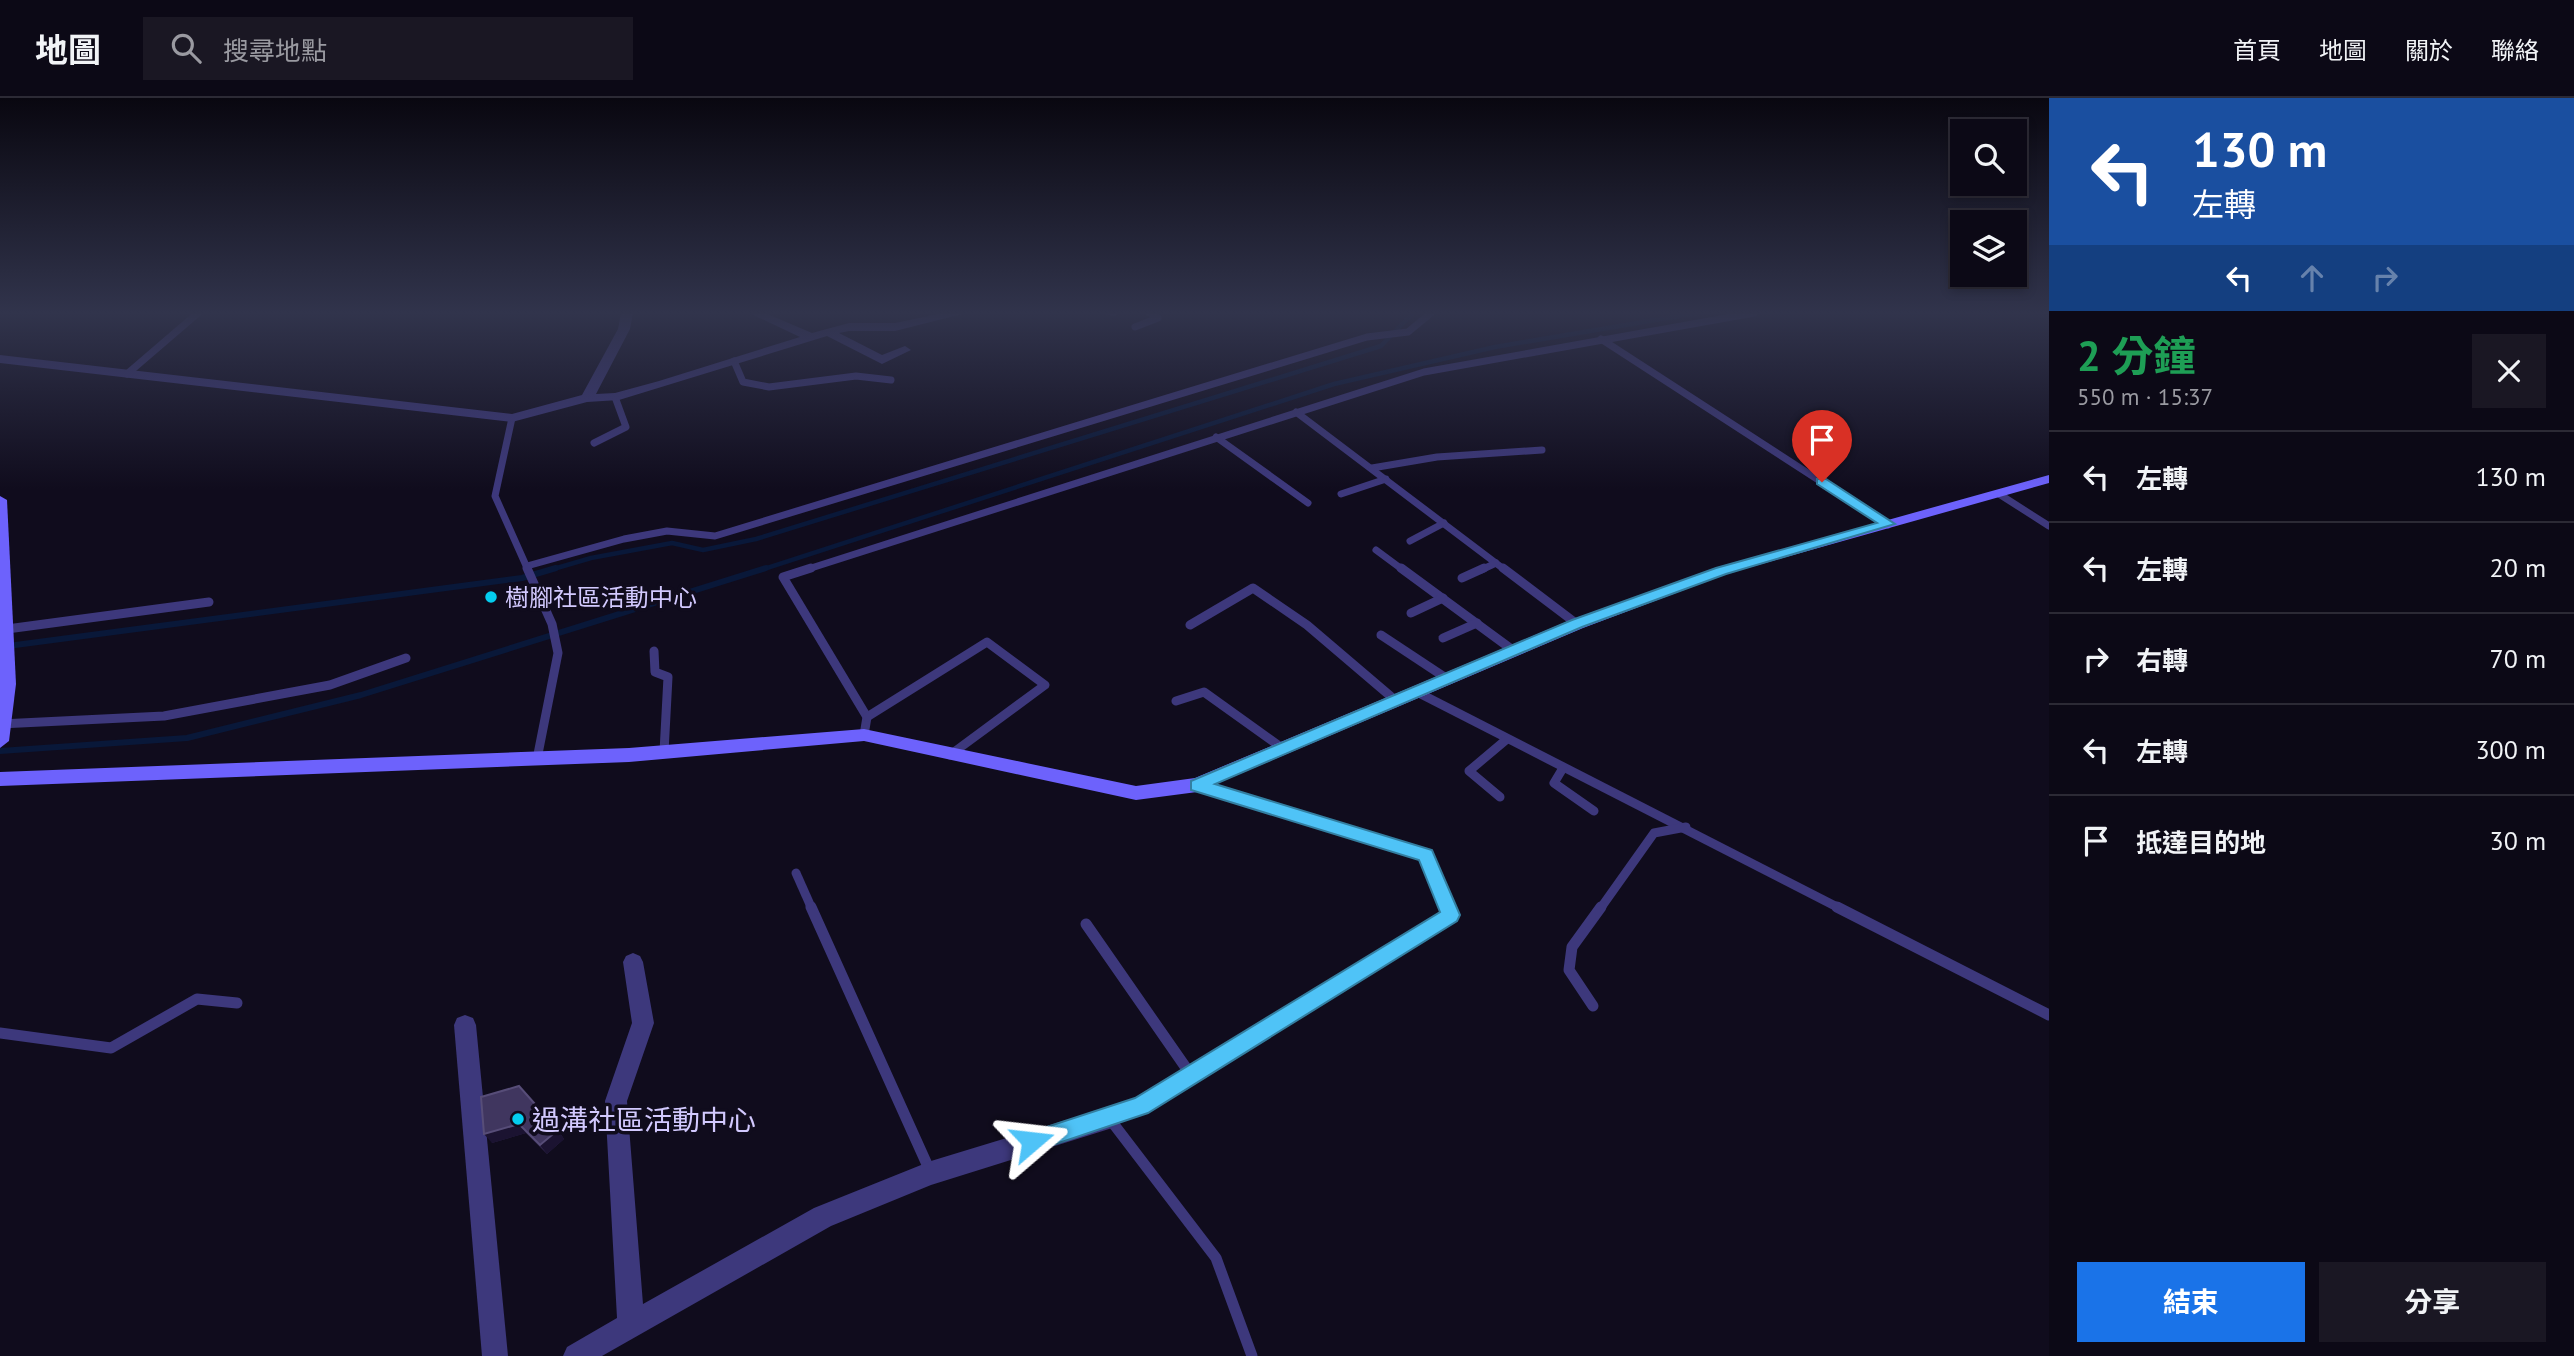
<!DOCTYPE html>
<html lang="zh-TW">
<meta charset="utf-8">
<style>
:root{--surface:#0c0916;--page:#1a1723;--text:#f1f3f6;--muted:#9a9aa1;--line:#2c2a35;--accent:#1a73e8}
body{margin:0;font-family:"PT Sans","Noto Sans TC",sans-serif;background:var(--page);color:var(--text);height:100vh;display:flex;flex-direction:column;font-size:26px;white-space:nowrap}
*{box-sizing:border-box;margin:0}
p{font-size:23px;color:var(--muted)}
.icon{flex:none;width:38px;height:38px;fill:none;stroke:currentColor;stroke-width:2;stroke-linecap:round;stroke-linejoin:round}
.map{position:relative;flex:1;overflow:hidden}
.panel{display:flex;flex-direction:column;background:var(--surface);width:525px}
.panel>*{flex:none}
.hud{background:#1a4fa0;color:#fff;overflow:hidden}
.tools{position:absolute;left:1950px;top:21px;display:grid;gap:14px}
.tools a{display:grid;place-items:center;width:77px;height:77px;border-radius:0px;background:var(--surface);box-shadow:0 4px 10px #0003,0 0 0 2px var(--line);font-size:35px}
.pin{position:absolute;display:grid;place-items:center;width:60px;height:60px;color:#fff;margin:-72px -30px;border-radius:50% 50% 50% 0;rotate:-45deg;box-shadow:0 0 7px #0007}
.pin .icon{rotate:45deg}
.me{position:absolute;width:77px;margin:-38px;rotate:73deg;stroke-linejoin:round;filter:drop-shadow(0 0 5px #0008)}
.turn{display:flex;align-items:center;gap:24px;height:147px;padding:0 28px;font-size:32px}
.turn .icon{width:91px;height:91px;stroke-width:2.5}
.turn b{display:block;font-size:49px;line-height:60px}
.lanes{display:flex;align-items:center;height:66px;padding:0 28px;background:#0003;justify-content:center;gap:35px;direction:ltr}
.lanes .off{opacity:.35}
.round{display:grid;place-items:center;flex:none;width:74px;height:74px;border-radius:0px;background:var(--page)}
.overview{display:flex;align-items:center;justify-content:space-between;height:119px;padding:0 28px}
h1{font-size:42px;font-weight:700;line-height:52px;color:#1e9e55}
.primary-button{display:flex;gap:14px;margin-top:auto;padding:14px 28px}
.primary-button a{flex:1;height:80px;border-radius:0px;background:var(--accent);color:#fff;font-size:28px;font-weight:700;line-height:80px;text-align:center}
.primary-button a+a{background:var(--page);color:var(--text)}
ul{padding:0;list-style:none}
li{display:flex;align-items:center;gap:21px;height:91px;padding:0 28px;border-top:2px solid var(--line)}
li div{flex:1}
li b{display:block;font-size:26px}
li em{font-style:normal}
header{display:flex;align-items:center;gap:42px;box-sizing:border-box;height:98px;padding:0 35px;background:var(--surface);border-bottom:2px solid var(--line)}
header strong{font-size:33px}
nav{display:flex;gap:38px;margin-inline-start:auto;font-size:24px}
.search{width:490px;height:63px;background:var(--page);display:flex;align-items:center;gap:18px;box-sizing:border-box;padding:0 24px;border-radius:0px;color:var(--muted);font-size:26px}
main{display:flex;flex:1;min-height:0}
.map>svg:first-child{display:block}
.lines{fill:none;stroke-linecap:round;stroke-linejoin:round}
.stream-far1{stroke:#091839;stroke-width:4.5}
.stream{stroke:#091839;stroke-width:6}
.lane-far2{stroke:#3d387c;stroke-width:7}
.lane-far1{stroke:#3d387c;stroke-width:9}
.lane{stroke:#3d387c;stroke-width:11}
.street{fill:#3d387c;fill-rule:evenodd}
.secondary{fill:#6d62fc;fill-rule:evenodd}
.wall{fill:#2e244b}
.shaded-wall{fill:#1b1331}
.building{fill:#40365f;stroke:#574d78;stroke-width:2}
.route{fill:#4fc3f7;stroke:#337fa1;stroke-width:2}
.poi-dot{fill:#04cdef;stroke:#100c1d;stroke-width:2.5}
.labels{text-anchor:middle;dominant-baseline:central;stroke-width:7;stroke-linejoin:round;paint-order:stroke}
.poi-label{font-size:24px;fill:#d2c9fe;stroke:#100c1d;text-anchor:start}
.near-poi-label{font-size:28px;fill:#d2c9fe;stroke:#100c1d;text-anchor:start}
</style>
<header>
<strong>地圖</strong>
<div class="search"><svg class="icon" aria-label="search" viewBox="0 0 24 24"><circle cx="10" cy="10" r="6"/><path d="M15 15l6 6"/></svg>搜尋地點</div>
<nav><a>首頁</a><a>地圖</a><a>關於</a><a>聯絡</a></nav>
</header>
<main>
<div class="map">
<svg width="2049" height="1258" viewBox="0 0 2049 1258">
<rect width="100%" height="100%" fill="#100c1d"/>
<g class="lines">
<!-- stream-far1 -->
<g class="stream-far1">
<polyline points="550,472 591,460 672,445 703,452 756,441 1381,248 1413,215"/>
<polyline points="761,472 1334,286 1495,249 1697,215"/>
</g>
<!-- stream -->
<g class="stream">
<polyline points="0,549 522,480 556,470"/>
<polyline points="0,653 187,640 361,597 766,470"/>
</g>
<!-- lane-far2 -->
<g class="lane-far2">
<polyline points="1135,229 1158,220 1150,215"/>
<polyline points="1601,241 1888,427"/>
<polyline points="734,263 743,284 769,289 856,278 891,282"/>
<polyline points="127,276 198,215"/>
<polyline points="1296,314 1505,472"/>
<polyline points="512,320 495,398 528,472"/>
<polyline points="1216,339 1308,405"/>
<polyline points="594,345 626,329 615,299"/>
<polyline points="1372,370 1437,359 1542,352"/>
<polyline points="1341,396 1386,381"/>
<polyline points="1999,396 2049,428"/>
<polyline points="1410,443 1444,425"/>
<polyline points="1376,452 1403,472"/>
<polyline points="527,468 624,441 667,433 715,438 1367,239 1408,234 1431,215"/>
<polyline points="805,472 1424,274 1754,215"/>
<polyline points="1481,472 1496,465"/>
</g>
<!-- lane-far1 -->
<g class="lane-far1">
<polyline points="527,470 552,526 558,555 537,661"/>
<polyline points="811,470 783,479 867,619 864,637"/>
<polyline points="1401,470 1514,553"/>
<polyline points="1503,470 1577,526"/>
<polyline points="1462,480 1484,470"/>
<polyline points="1411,515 1443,500"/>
<polyline points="1190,527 1253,490 1307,527 1395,602"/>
<polyline points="7,531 209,504"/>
<polyline points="1381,537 1446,580"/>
<polyline points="1443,540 1477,525"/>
<polyline points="654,553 655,574 668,579 664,654"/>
<polyline points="1415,593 1841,811"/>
<polyline points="1176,603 1204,594 1282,650"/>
<polyline points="867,619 987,544 1045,587 950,657"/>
<polyline points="0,626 164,618 330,587 406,560"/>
<polyline points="1563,670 1554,685 1594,713"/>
<polyline points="1197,687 1426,757 1447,811"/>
<polyline points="1500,699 1469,673 1507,641"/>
<polyline points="796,775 812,811"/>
<polyline points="1600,811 1654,735 1686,729"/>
</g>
<!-- lane -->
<g class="lane">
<polyline points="811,809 930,1073"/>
<polyline points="1837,809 2049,917"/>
<polyline points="1086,826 1191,977"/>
<polyline points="1593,908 1569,872 1572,849 1601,809"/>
<polyline points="0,935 111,950 197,901 237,905"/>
<polyline points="1252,1258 1216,1160 1109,1020 1140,1008 1450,817 1447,809"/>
</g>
<!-- street -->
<g class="street">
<polygon points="621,215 633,215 630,231 596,296 615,295 659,283 800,239 749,215 765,215 812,235 849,225 895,225 943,215 966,215 895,233 849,233 839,235 882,257 905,248 911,252 882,266 827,238 619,302 587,304 512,324 0,265 0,257 512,316 582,297 618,231"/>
<polygon points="1101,215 1120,215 1114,218"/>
<polygon points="633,855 640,858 643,864 654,925 627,1003 643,1206 814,1110 931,1063 1109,1009 1117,1012 1121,1020 1117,1028 1109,1031 931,1087 831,1128 602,1258 563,1258 567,1249 617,1220 605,1003 632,925 623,864 626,858"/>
<polygon points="465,917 473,920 476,927 508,1258 482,1258 454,927 457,920"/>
</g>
<!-- secondary -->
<g class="secondary">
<polygon points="2049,377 2049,385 1726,476 1583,530 1197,694 1136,702 864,643 629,664 0,688 0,674 629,650 864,631 1136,688 1195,680 1571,522 1716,470"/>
<polygon points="0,398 7,402 16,586 9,643 0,650"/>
</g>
</g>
<!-- wall -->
<polygon class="wall" points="481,999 558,1032 564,1041 547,1056 526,1035 492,1045"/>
<!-- shaded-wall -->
<g class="shaded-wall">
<polygon points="519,1026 526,1035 492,1045 484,1036"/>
<polygon points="558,1032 564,1041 547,1056 540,1047"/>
</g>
<!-- building -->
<polygon class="building" points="519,988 558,1032 540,1047 519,1026 484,1036 481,999"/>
<!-- sky -->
<linearGradient id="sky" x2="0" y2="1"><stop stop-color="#090710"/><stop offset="0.55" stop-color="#31344c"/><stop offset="1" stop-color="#31344c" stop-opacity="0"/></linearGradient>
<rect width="2049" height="391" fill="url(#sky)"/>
<!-- route -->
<polygon class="route" points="1817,381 1826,381 1895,426 1726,476 1582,529 1215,686 1432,752 1460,817 1457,823 1148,1015 1032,1054 1025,1051 1022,1043 1025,1036 1135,1000 1440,814 1419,762 1191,692 1191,683 1572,522 1716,470 1877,425 1817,386"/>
<!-- markers -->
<g class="poi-dot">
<circle cx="491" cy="499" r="7"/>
<circle cx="518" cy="1021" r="7"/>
</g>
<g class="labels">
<!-- poi labels -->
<g class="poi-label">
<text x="505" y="499">樹腳社區活動中心</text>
</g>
<!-- near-poi labels -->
<g class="near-poi-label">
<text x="532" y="1021">過溝社區活動中心</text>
</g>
</g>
</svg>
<div class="tools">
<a><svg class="icon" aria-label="search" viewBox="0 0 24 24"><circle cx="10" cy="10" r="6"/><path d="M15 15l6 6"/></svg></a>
<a><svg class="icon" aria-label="layers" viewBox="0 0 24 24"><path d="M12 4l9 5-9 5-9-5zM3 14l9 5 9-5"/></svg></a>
</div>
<div class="pin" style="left:1822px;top:384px;background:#d93025"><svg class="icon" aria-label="arrive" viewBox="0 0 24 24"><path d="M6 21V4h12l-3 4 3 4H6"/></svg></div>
<svg class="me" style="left:1032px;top:1043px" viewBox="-20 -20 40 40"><path d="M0-17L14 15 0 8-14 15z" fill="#4fc3f7" stroke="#fff" stroke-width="4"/></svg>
</div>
<section class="panel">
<div class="hud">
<div class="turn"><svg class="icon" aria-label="left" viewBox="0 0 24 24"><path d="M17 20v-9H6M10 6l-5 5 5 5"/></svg><div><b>130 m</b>左轉</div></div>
<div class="lanes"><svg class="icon" aria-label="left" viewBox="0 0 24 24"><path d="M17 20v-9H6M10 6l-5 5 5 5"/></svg><svg class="icon off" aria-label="ahead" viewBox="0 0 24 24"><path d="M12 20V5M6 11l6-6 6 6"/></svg><svg class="icon off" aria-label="right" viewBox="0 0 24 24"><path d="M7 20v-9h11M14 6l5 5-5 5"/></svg></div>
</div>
<div class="overview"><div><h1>2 分鐘</h1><p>550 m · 15:37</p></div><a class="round"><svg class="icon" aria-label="close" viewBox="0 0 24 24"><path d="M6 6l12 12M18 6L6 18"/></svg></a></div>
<ul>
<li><svg class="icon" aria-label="left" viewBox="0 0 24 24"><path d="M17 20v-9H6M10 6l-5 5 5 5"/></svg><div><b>左轉</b></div><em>130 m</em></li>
<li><svg class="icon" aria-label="left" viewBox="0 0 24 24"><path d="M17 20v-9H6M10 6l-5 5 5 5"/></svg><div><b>左轉</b></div><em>20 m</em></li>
<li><svg class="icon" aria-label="right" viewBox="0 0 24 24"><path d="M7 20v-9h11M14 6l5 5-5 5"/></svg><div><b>右轉</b></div><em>70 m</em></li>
<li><svg class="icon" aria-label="left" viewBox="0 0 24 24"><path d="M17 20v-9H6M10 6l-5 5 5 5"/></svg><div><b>左轉</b></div><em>300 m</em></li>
<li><svg class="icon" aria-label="arrive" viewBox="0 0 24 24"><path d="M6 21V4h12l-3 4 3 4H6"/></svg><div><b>抵達目的地</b></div><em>30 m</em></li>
</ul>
<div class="primary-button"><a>結束</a><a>分享</a></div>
</section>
</main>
